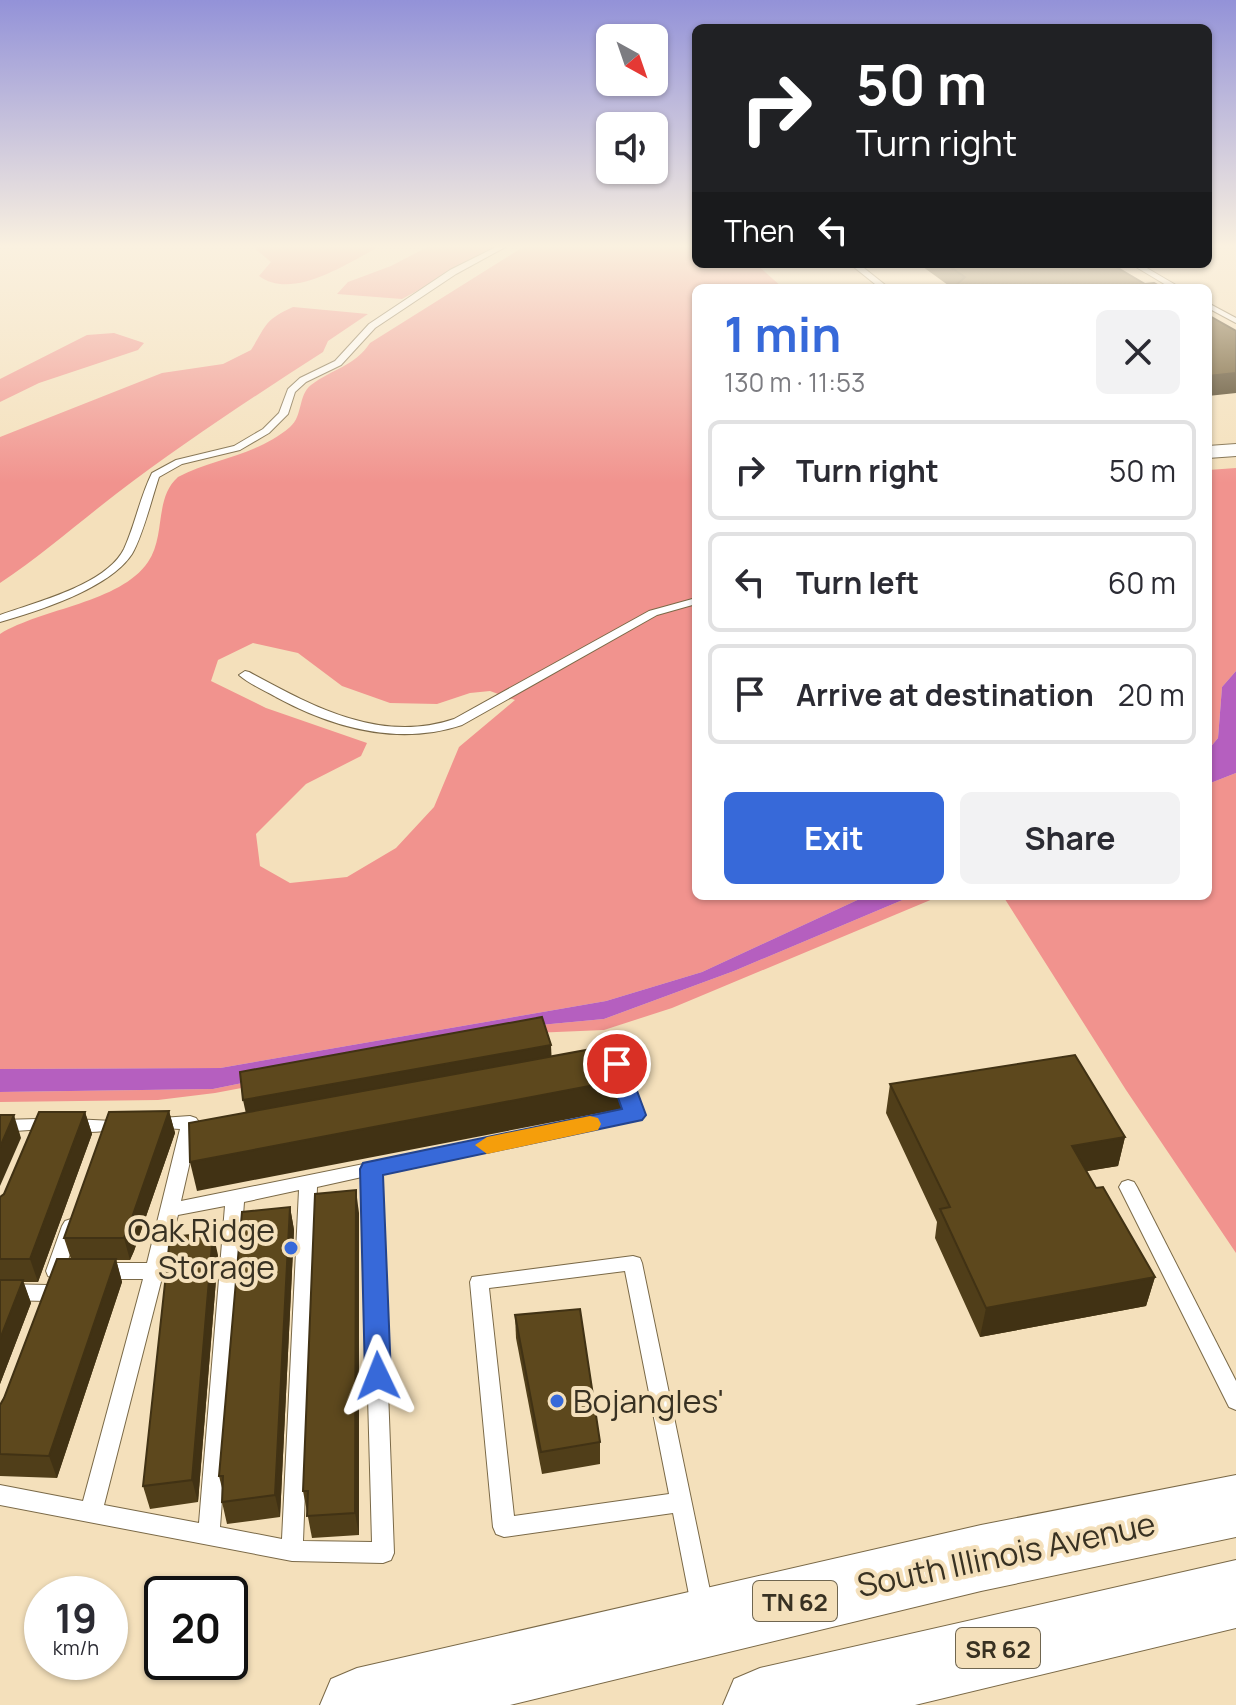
<!DOCTYPE html>
<meta charset="utf-8">
<style>
:root{--surface:#fff;--page:#f2f2f3;--text:#2b2b33;--muted:#7c7c81;--line:#e1e1e2;--accent:#3769d9}
body{margin:0;font-family:Manrope,sans-serif;background:var(--page);color:var(--text);height:100vh;display:flex;flex-direction:column;font-size:30px;white-space:nowrap}
*{box-sizing:border-box;margin:0}
p{font-size:26px;color:var(--muted)}
.icon{flex:none;width:44px;height:44px;fill:none;stroke:currentColor;stroke-width:2;stroke-linecap:round;stroke-linejoin:round}
.map{position:relative;flex:1;overflow:hidden}
.drawer{position:absolute;left:692px;top:284px;width:520px;height:616px;display:flex;flex-direction:column;background:var(--surface);border-radius:12px;box-shadow:0 2px 6px #0004}
.drawer>*{flex:none}
.top-card{position:absolute;left:692px;top:24px;width:520px;height:244px;border-radius:12px;box-shadow:0 2px 6px #0004;background:#202124;color:#fff;overflow:hidden}
.needle{width:52px;rotate:140deg}
.controls{position:absolute;left:596px;top:24px;display:grid;gap:16px}
.controls a{display:grid;place-items:center;width:72px;height:72px;border-radius:12px;background:var(--surface);box-shadow:0 2px 6px #0004;font-size:40px}
.speed{position:absolute;left:24px;top:1576px;display:flex;gap:16px;font-size:40px;font-weight:700;text-align:center}
.speed>*{display:grid;place-content:center;width:104px;height:104px;border-radius:50%;background:var(--surface);box-shadow:0 2px 6px #0004;line-height:1}
.speed small{font-size:20px;font-weight:400}
.speed .limit{border:4px solid #111;border-radius:12px;background:#fff;color:#111}
.pin{position:absolute;display:grid;place-items:center;width:68px;height:68px;color:#fff;margin:-34px;border:4px solid #fff;border-radius:50%;box-shadow:0 2px 8px #0007}
.me{position:absolute;width:88px;margin:-44px;rotate:358deg;stroke-linejoin:round;filter:drop-shadow(0 0 6px #0008)}
.turn{display:flex;align-items:center;gap:28px;height:168px;padding:0 32px;font-size:36px}
.turn .icon{width:104px;height:104px;stroke-width:2.5}
.turn b{display:block;font-size:56px;line-height:68px}
.then{display:flex;align-items:center;height:76px;padding:0 32px;background:#0003;gap:16px;font-size:30px}
.round{display:grid;place-items:center;flex:none;width:84px;height:84px;border-radius:12px;background:var(--page)}
.overview{display:flex;align-items:center;justify-content:space-between;height:136px;padding:0 32px}
h1{font-size:48px;font-weight:700;line-height:60px;color:var(--accent)}
.action{display:flex;gap:16px;margin-top:auto;padding:16px 32px}
.action a{flex:1;height:92px;border-radius:12px;background:var(--accent);color:#fff;font-size:32px;font-weight:700;line-height:92px;text-align:center}
.action a+a{background:var(--page);color:var(--text)}
ul{padding:0;list-style:none}
li{display:flex;align-items:center;gap:24px;height:100px;margin:0 16px 12px;padding:0 16px;border:4px solid var(--line);border-radius:12px}
li div{flex:1}
li b{display:block;font-size:30px}
li em{font-style:normal}
.map>svg:first-child{display:block}
.green{fill:#f1938e;fill-rule:evenodd}
.water{fill:#b55fbf}
.lines{fill:none;stroke-linecap:round;stroke-linejoin:round}
.service-casing{stroke:#7a6947;stroke-width:2}
.minor-casing{stroke:#7a6947;stroke-width:2}
.trunk-casing{stroke:#7a6947;stroke-width:2}
.service{fill:#fff;fill-rule:evenodd}
.minor{fill:#fff;fill-rule:evenodd}
.trunk{fill:#fff;fill-rule:evenodd}
.wall{fill:#503e19}
.shaded-wall{fill:#413214}
.building{fill:#5d481d;stroke:#413214;stroke-width:2}
.route{fill:#3769d9;stroke:#24448d;stroke-width:2}
.slow{fill:#f59e0b}
.poi-dot{fill:#3769d9;stroke:#f4e0bb;stroke-width:3}
.labels{text-anchor:middle;dominant-baseline:central;stroke-width:8;stroke-linejoin:round;paint-order:stroke}
.shield{fill:#f4e0bb;stroke:#706650;stroke-width:2}
.shield-label{font-size:24px;font-weight:bold;fill:#383122}
.near-poi-label{font-size:32px;fill:#383122;stroke:#f4e0bb;text-anchor:end}
.near-street-label{font-size:32px;fill:#383122;stroke:#f4e0bb}
</style>
<div class="map">
<svg width="1236" height="1705" viewBox="0 0 1236 1705">
<rect width="100%" height="100%" fill="#f4e0bb"/>
<!-- green -->
<g class="green">
<path d="M250,244H384C352,260 294,302 259,276L271,262Z"/>
<polygon points="433,244 503,244 402,299 337,294 348,282 391,266"/>
<path d="M528,244H696V264H756L783,288H696V896H866L702,972L606,1001L220,1068L0,1069V634C42,608 120,603 148,562C166,536 154,498 178,477C214,458 258,455 290,427C303,416 298,395 311,385C332,369 355,366 370,343ZM253,643L298,653L342,686L390,703L437,704L470,693L490,691L515,700L459,747L434,807L396,848L347,877L290,883L260,866L256,834L306,784L361,756L367,743L266,708L211,681L218,660Z"/>
<path d="M293,307L368,314L328,341L323,352C253,397 183,443 116,494C77,524 41,556 0,583V437L162,373L223,364L251,350C266,326 264,320 293,307Z"/>
<polygon points="114,333 144,343 138,350 39,383 0,402 0,379 87,335"/>
<polygon points="1236,468 1236,671 1222,687 1218,738 1208,750 1208,470"/>
<polygon points="1236,773 1236,1253 1126,1090 1003,896 1208,896 1208,784"/>
<polygon points="912,896 940,896 672,1008 604,1030 533,1033 215,1093 158,1100 0,1102 0,1092 213,1089 519,1027 604,1019 734,971"/>
</g>
<!-- water -->
<g class="water">
<polygon points="1236,671 1236,773 1208,784 1208,750 1218,738 1222,687"/>
<polygon points="866,896 912,896 734,971 604,1019 519,1027 213,1089 0,1092 0,1069 220,1068 606,1001 702,972"/>
</g>
<g class="lines">
<defs>
<g id="service">
<path d="M502,244H511L456,274L375,328L341,365L306,382L295,392L288,414L269,433L240,450L182,464L159,477C152,498 143,535 132,554C110,588 39,611 0,622V615C36,602 106,585 124,549C135,525 140,497 152,473L176,460L234,446L263,429L279,413L288,389L300,378L335,361L369,324L450,270Z"/>
<polygon points="850,264 859,264 889,288 880,288"/>
<polygon points="1131,264 1140,264 1181,288 1171,288"/>
<polygon points="1208,303 1236,318 1236,323 1208,308"/>
<path d="M696,598V604L657,615L462,725C399,746 333,728 276,697C264,690 249,684 239,675L245,671L249,672C312,706 380,744 454,719L649,611Z"/>
<path d="M617,1058L623,1060L625,1064L643,1115L641,1119L380,1174L394,1553L391,1560L383,1563L292,1561L0,1505V1485L83,1501L143,1279H103L96,1276L94,1271L96,1266L103,1263H147L180,1129L147,1127L144,1123L147,1119L190,1116L196,1118L199,1122L181,1201L625,1111L611,1071L597,1074L591,1072L589,1068L591,1064ZM362,1177L372,1542L303,1541L317,1187ZM299,1190L282,1539L220,1527L244,1202ZM225,1206L199,1523L104,1505L178,1215Z"/>
<polygon points="38,1119 44,1121 47,1125 44,1129 0,1132 0,1120"/>
<path d="M73,1119L113,1121L116,1125L113,1129C100,1133 80,1133 67,1129L64,1125L67,1121Z"/>
<polygon points="1128,1180 1134,1182 1137,1187 1236,1381 1236,1410 1229,1407 1119,1187 1122,1182"/>
<polygon points="71,1219 77,1221 80,1226 64,1271 62,1276 55,1279 48,1276 46,1271 62,1226 65,1221"/>
<path d="M633,1256L640,1258L642,1263L713,1605L710,1613L702,1616L694,1613L691,1605L673,1513L504,1537L496,1534L493,1527L470,1282L472,1277ZM625,1271L669,1494L514,1516L489,1288Z"/>
<polygon points="0,1284 48,1285 55,1288 57,1293 55,1298 48,1301 0,1300"/>
</g>
<polygon id="minor" points="1236,444 1236,456 1208,458 1208,446"/>
<g id="trunk">
<polygon points="1236,1475 1236,1537 981,1591 510,1705 320,1705 331,1679 357,1668 981,1525"/>
<polygon points="1236,1560 1236,1628 915,1705 723,1705 734,1679 760,1668"/>
</g>
</defs>
<!-- service casing -->
<use href="#service" class="service-casing"/>
<!-- minor casing -->
<use href="#minor" class="minor-casing"/>
<!-- trunk casing -->
<use href="#trunk" class="trunk-casing"/>
<!-- service -->
<use href="#service" class="service"/>
<!-- minor -->
<use href="#minor" class="minor"/>
<!-- trunk -->
<use href="#trunk" class="trunk"/>
</g>
<!-- wall -->
<g class="wall">
<polygon points="919,264 1111,264 1145,284 1163,288 952,288"/>
<polygon points="890,1084 1125,1137 1118,1166 1086,1171 1096,1188 1155,1277 1146,1306 980,1337 935,1238 937,1222 886,1113"/>
<polygon points="169,1111 175,1133 134,1251 130,1260 116,1260 122,1282 57,1478 0,1476 0,1405 71,1259 64,1238"/>
<polygon points="85,1112 92,1134 38,1282 23,1282 31,1303 0,1384 0,1197"/>
<polygon points="290,1207 294,1230 280,1517 227,1524 222,1502 222,1488 219,1476"/>
<polygon points="359,1213 359,1535 312,1538 303,1491"/>
<polygon points="218,1255 198,1502 150,1509 143,1486"/>
<polygon points="515,1315 600,1442 600,1464 542,1474 516,1338"/>
</g>
<!-- shaded-wall -->
<g class="shaded-wall">
<polygon points="1236,365 1236,393 1208,396 1208,376"/>
<polygon points="551,1045 552,1067 248,1123 243,1100"/>
<polygon points="621,1080 621,1109 197,1191 190,1162"/>
<polygon points="169,1111 175,1133 134,1251 130,1260 124,1238"/>
<polygon points="85,1112 92,1134 38,1282 30,1259"/>
<polygon points="14,1115 21,1138 0,1186 0,1147"/>
<polygon points="1125,1137 1118,1166 1064,1175 1072,1146"/>
<polygon points="356,1190 359,1213 359,1535 355,1513"/>
<polygon points="290,1207 294,1230 280,1517 275,1495"/>
<polygon points="213,1233 218,1255 198,1502 192,1480"/>
<polygon points="116,1259 122,1282 57,1478 49,1456"/>
<polygon points="1155,1277 1146,1306 980,1337 986,1308"/>
<polygon points="23,1280 31,1303 0,1384 0,1339"/>
</g>
<!-- building -->
<g class="building">
<polygon points="946,264 1111,264 1145,284 1154,283 1163,288 975,288 956,285 965,277"/>
<polygon points="1208,315 1236,331 1236,373 1208,376"/>
<polygon points="542,1017 551,1045 243,1100 240,1072"/>
<polygon points="608,1046 621,1080 190,1162 189,1123"/>
<polygon points="1075,1055 1125,1137 1072,1146 1096,1188 1103,1187 1155,1277 986,1308 940,1209 950,1207 890,1084"/>
<polygon points="169,1111 128,1229 124,1238 64,1238 109,1112"/>
<polygon points="39,1112 85,1112 30,1259 0,1259 0,1197 4,1194"/>
<polygon points="0,1115 14,1115 0,1147"/>
<polygon points="356,1190 355,1513 307,1516 308,1491 303,1491 315,1194"/>
<polygon points="290,1207 275,1495 222,1502 223,1476 219,1476 242,1212"/>
<polygon points="213,1233 192,1480 143,1486 170,1237"/>
<polygon points="57,1259 116,1259 49,1456 0,1454 0,1405 4,1398"/>
<polygon points="0,1280 23,1280 0,1339"/>
<polygon points="580,1309 600,1442 541,1452 515,1315"/>
</g>
<!-- sky -->
<linearGradient id="sky" x2="0" y2="1"><stop stop-color="#9392d8"/><stop offset="0.51" stop-color="#faf1e0"/><stop offset="1" stop-color="#faf1e0" stop-opacity="0"/></linearGradient>
<rect width="1236" height="483" fill="url(#sky)"/>
<!-- route -->
<polygon class="route" points="617,1056 627,1064 646,1115 642,1120 383,1175 391,1376 387,1384 378,1387 368,1384 365,1376 360,1169 363,1163 622,1109 606,1064"/>
<!-- slow -->
<polygon class="slow" points="590,1116 598,1118 601,1124 598,1130 487,1154 475,1145 487,1137"/>
<!-- markers -->
<g class="poi-dot">
<circle cx="291" cy="1248" r="8"/>
<circle cx="557" cy="1401" r="8"/>
</g>
<g class="labels">
<!-- shield labels -->
<g class="shield">
<rect x="753" y="1581" width="84" height="40" rx="6"/>
<rect x="956" y="1628" width="84" height="40" rx="6"/>
</g>
<g class="shield-label">
<text x="795" y="1601">TN 62</text>
<text x="998" y="1648">SR 62</text>
</g>
<!-- near-poi labels -->
<g class="near-poi-label">
<text x="275" y="1230">Oak Ridge<tspan x="275" dy="37">Storage</tspan></text>
<text x="573" y="1401" text-anchor="start">Bojangles'</text>
</g>
<!-- near-street labels -->
<g class="near-street-label">
<text transform="translate(1006 1554) rotate(-12)">South Illinois Avenue</text>
</g>
</g>
</svg>
<div class="controls">
<a><svg class="needle" viewBox="-14 -14 28 28"><path d="M0-13l5 13h-10z" fill="#e53935"/><path d="M0 13l5-13h-10z" fill="#7c7c81"/></svg></a>
<a><svg class="icon" aria-label="sound" viewBox="0 0 24 24"><path d="M4 9h4l5-4v14l-5-4H4zM17 9q2 3 0 6"/></svg></a>
</div>
<div class="speed"><div>19<small>km/h</small></div><div class="limit">20</div></div>
<div class="pin" style="left:617px;top:1064px;background:#d93025"><svg class="icon" aria-label="arrive" viewBox="0 0 24 24"><path d="M6 21V4h12l-3 4 3 4H6"/></svg></div>
<svg class="me" style="left:378px;top:1376px" viewBox="-20 -20 40 40"><path d="M0-17L14 15 0 8-14 15z" fill="#3769d9" stroke="#fff" stroke-width="4"/></svg>
<div class="top-card">
<div class="turn"><svg class="icon" aria-label="right" viewBox="0 0 24 24"><path d="M7 20v-9h11M14 6l5 5-5 5"/></svg><div><b>50 m</b>Turn right</div></div>
<div class="then">Then<svg class="icon" aria-label="left" viewBox="0 0 24 24"><path d="M17 20v-9H6M10 6l-5 5 5 5"/></svg></div>
</div>
<section class="drawer">
<div class="overview"><div><h1>1 min</h1><p>130 m · 11:53</p></div><a class="round"><svg class="icon" aria-label="close" viewBox="0 0 24 24"><path d="M6 6l12 12M18 6L6 18"/></svg></a></div>
<ul>
<li><svg class="icon" aria-label="right" viewBox="0 0 24 24"><path d="M7 20v-9h11M14 6l5 5-5 5"/></svg><div><b>Turn right</b></div><em>50 m</em></li>
<li><svg class="icon" aria-label="left" viewBox="0 0 24 24"><path d="M17 20v-9H6M10 6l-5 5 5 5"/></svg><div><b>Turn left</b></div><em>60 m</em></li>
<li><svg class="icon" aria-label="arrive" viewBox="0 0 24 24"><path d="M6 21V4h12l-3 4 3 4H6"/></svg><div><b>Arrive at destination</b></div><em>20 m</em></li>
</ul>
<div class="action"><a>Exit</a><a>Share</a></div>
</section>
</div>
